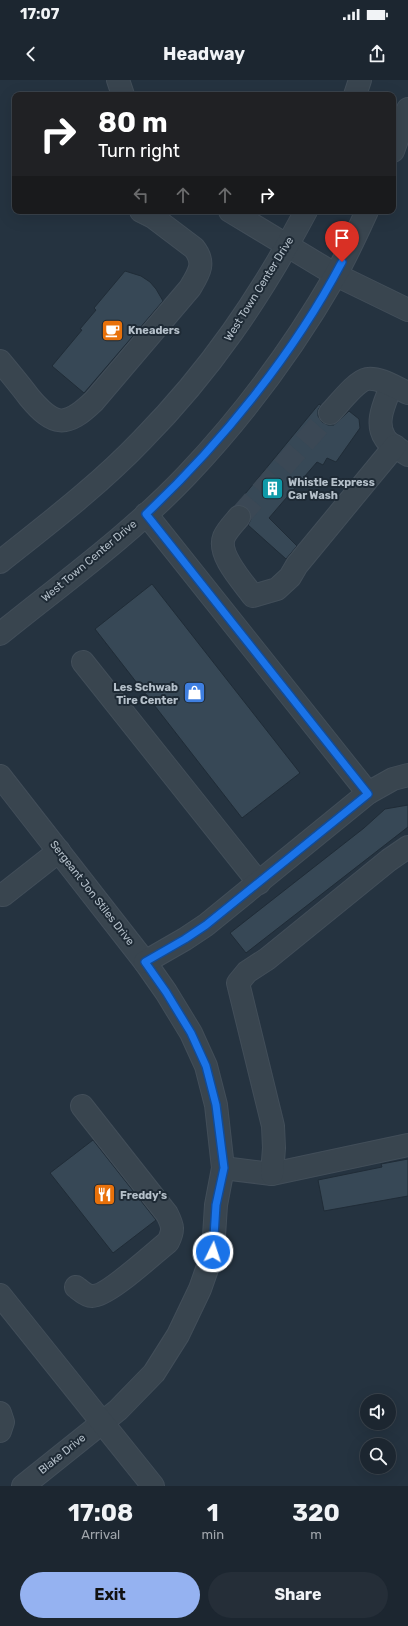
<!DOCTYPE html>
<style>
:root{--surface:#1c2630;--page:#252e38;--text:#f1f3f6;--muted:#a0a5ab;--line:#3a434c;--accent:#95b2f1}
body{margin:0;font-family:Rubik,sans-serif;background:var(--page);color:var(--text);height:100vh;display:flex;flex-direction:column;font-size:15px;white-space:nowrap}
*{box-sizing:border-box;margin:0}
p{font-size:13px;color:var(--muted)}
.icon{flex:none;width:22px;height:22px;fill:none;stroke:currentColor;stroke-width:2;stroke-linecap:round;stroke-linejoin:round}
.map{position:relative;height:1406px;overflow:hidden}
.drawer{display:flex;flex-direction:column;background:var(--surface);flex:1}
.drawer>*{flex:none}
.top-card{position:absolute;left:12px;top:12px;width:384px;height:122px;border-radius:8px;box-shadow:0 4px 16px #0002,0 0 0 1px var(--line);background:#202124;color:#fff;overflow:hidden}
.fabs{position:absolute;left:360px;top:1314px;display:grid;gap:8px}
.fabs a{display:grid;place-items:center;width:36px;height:36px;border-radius:50%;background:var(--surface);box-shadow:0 4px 16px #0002,0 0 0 1px var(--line);font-size:20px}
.pin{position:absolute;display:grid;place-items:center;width:34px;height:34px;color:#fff;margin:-41px -17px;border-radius:50% 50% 50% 0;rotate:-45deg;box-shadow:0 0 4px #0007}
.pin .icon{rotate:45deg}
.me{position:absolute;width:44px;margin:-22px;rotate:4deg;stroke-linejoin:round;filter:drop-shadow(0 0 3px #0008)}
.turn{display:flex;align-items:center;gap:14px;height:84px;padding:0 20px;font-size:18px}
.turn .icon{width:52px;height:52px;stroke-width:2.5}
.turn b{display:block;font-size:28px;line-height:34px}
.lanes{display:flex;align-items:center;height:38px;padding:0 20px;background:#0003;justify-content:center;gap:20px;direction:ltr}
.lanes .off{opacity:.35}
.eta{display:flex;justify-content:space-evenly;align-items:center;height:68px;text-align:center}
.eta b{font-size:24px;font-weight:700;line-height:28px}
.cta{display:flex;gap:8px;margin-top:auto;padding:8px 20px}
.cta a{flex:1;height:46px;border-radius:24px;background:var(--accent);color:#111;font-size:16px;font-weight:700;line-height:46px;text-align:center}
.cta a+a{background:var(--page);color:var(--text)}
.status{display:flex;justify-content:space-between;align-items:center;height:28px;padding:0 20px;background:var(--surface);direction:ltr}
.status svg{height:11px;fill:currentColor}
header{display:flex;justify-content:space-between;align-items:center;height:52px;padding:0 20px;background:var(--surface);font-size:18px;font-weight:700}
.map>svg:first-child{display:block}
.building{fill:#374856;stroke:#202c37}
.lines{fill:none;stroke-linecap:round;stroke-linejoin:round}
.minor-tunnel{stroke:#3b4855;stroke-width:22;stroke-dasharray:22 11;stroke-linecap:butt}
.minor-casing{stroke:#424e59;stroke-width:24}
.minor{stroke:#39454f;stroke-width:22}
.route-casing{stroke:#114b97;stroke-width:10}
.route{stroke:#1a73e8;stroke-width:7}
.labels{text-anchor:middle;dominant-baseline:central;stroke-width:4;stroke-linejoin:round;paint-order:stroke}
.street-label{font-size:11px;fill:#b5c0ca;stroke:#1e2a35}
.poi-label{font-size:11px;font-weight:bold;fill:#b5c0ca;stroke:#1e2a35;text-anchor:start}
</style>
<div class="status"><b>17:07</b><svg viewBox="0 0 49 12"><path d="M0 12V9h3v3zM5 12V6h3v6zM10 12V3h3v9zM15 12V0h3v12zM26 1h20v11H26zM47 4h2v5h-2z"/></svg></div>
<header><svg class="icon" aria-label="back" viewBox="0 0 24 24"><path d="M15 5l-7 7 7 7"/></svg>Headway<svg class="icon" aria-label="share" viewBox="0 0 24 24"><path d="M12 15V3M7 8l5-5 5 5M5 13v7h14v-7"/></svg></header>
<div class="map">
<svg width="408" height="1406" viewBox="0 0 408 1406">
<rect width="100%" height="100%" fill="#253340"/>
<!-- building -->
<g class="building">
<polygon points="125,191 141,196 150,202 156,209 163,221 84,313 52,286 82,250 80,249 96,230 94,228"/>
<polygon points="319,324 321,325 318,330 318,336 322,342 328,345 334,345 349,331 359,339 360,348 336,382 327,378 323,385 317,382 269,438 297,466 286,479 248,445 251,439 251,433 247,428 242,425 236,425"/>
<polygon points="152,504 300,693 242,738 95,549"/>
<polygon points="408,725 408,747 246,873 230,853 364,748 385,729"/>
<polygon points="93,1060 156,1140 113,1173 50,1093"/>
<polygon points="408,1079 408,1116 324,1131 318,1100 382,1087 381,1084"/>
</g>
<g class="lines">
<!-- minor-tunnel -->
<polyline class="minor-tunnel" points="239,437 330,333"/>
<defs>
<g id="minor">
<polyline points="118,0 123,15"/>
<polyline points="355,15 360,0"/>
<polyline points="393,71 408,29"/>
<polyline points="230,131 336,195 408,230"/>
<path d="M0,281C10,293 20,305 29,317C54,347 66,348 94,321L190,208C199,193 206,183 194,168L153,137L141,131"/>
<path d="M391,306C386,321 374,342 385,358C389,365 401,370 408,375"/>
<path d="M330,333C338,325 356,301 367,299C380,297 396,308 408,313"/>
<polyline points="146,434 368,713"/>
<path d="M239,437C234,443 227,450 224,457C217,475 243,502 253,516L277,509L290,497L297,485L395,366"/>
<path d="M0,482C49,443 99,405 142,360C210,291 261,216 306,131"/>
<path d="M0,554C63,503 131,454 187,395C243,336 294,267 335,196C347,175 357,153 367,131"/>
<polyline points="83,582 259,803"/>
<polyline points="0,696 145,882 166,912 191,953 206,986 216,1025 223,1088 216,1125 213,1172 200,1209 178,1255 154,1293 118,1330 23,1406"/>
<polyline points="3,815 59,771"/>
<polyline points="145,882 185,859 206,845 368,713 393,699 408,695"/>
<polyline points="223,1088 272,1094 408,1065"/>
<polyline points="272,1094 274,1068 273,1046 238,903 247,892 267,879 389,780 408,767"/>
<path d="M76,1207C80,1210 86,1216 92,1216C107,1217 154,1173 168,1162C174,1150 173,1146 167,1134L82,1026"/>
<polyline points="0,1215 153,1406"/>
<polyline points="0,1333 3,1342 0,1351"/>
</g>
</defs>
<!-- minor casing -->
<use href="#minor" class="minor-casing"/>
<!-- minor -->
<use href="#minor" class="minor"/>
</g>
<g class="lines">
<defs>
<path id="route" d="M213,1172L216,1125L224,1088L216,1025L206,986L191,953L166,912L145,882L185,859L206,845L368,714L146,434C222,362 293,275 342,182"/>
</defs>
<!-- route casing -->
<use href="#route" class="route-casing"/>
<!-- route -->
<use href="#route" class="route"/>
</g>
<!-- icons -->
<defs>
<symbol id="cafe-square" viewBox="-11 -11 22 22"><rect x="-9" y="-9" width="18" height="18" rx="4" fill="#e8710a" stroke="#1e2a35"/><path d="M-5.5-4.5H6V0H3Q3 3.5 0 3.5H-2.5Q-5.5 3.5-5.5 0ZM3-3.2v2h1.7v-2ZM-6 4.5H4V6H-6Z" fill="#fff"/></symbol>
<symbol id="building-square" viewBox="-11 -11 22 22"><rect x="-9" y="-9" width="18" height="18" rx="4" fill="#0f9aa8" stroke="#1e2a35"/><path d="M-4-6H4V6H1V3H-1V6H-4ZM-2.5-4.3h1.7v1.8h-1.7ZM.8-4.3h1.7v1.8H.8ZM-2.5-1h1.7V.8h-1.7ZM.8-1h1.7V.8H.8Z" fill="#fff"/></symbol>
<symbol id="shop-square" viewBox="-11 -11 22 22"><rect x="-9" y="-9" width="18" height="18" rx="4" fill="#3f7fe0" stroke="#1e2a35"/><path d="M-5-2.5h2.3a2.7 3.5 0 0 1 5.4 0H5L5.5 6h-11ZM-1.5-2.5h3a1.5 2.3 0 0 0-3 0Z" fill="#fff"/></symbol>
<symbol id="restaurant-square" viewBox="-11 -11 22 22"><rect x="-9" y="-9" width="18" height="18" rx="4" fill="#e8710a" stroke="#1e2a35"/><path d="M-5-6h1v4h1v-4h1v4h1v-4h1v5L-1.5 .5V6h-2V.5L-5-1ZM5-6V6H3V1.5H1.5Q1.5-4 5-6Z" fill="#fff"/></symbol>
</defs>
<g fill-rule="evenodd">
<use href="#cafe-square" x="100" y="238" width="25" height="25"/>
<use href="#building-square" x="260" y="396" width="25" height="25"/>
<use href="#shop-square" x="182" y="600" width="25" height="25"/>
<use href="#restaurant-square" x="92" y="1102" width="25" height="25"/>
</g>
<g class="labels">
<!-- street labels -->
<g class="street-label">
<text transform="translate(259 209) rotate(-58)">West Town Center Drive</text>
<text transform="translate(89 481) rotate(-40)">West Town Center Drive</text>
<text transform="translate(92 813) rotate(52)">Sergeant Jon Stiles Drive</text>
<text transform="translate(62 1374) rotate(-39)">Blake Drive</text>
</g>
<!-- poi labels -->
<g class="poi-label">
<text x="128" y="250">Kneaders</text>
<text x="288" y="402">Whistle Express<tspan x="288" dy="13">Car Wash</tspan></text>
<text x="178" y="607" text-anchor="end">Les Schwab<tspan x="178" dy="13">Tire Center</tspan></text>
<text x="120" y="1115">Freddy's</text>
</g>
</g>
</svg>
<div class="fabs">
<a><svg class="icon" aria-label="sound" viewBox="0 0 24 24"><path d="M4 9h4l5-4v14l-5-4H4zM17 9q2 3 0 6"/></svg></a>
<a><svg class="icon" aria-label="search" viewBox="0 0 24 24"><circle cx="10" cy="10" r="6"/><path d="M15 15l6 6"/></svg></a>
</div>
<div class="pin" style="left:342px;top:182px;background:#d93025"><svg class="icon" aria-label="arrive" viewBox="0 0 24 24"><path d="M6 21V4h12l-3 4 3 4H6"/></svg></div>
<svg class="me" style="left:213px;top:1172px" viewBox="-20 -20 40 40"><circle r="17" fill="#1a73e8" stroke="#fff" stroke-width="3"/><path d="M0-11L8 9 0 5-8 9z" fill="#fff"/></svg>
<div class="top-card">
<div class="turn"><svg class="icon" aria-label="right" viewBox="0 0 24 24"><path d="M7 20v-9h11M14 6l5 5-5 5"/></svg><div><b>80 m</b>Turn right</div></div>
<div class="lanes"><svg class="icon off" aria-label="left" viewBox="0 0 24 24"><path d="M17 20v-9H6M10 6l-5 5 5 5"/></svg><svg class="icon off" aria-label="ahead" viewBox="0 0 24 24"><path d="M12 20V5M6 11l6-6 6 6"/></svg><svg class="icon off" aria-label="ahead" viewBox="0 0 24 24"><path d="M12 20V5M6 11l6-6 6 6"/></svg><svg class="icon" aria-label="right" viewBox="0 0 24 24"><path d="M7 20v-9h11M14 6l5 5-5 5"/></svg></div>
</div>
</div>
<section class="drawer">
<div class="eta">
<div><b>17:08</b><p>Arrival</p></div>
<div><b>1</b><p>min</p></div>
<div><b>320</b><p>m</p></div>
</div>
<div class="cta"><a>Exit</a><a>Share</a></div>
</section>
